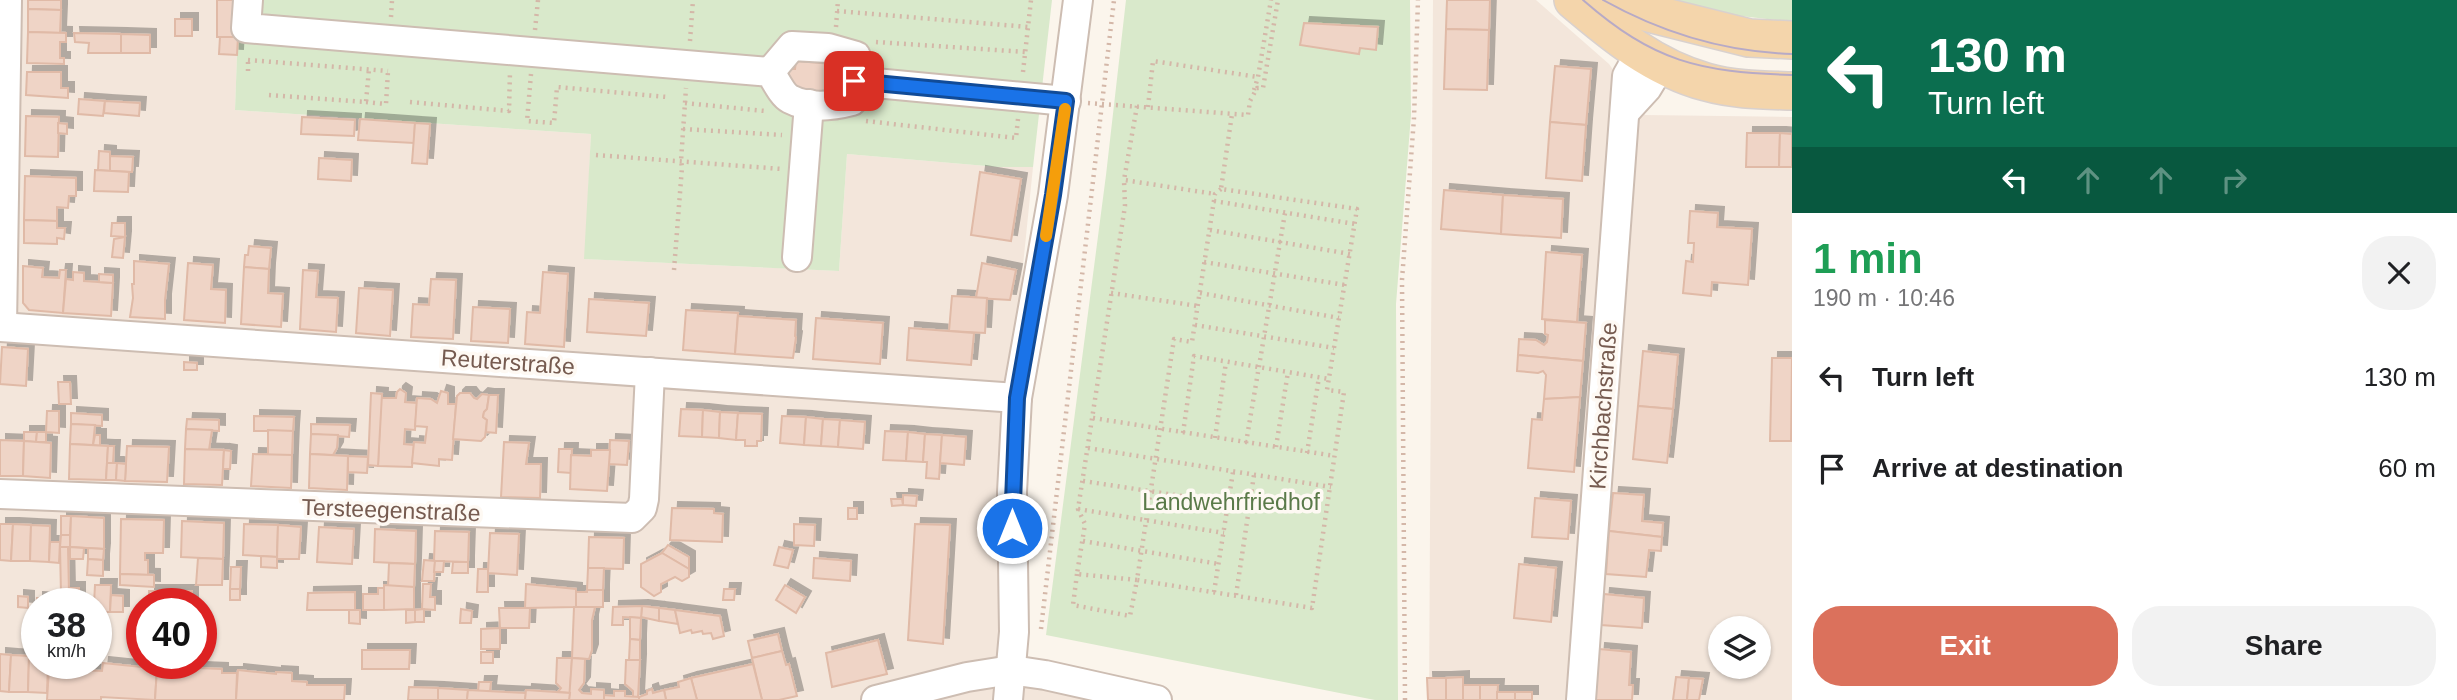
<!DOCTYPE html>
<meta charset="utf-8">
<style>
:root{--surface:#fff;--page:#f2f2f2;--text:#202124;--muted:#757577;--accent:#db715c}
body{margin:0;font-family:Helvetica,sans-serif;background:var(--page);color:var(--text);height:100vh;display:flex;flex-direction:column;font-size:26px;white-space:nowrap}
*{box-sizing:border-box;margin:0}
p{font-size:23px;color:var(--muted)}
.icon{flex:none;width:38px;height:38px;fill:none;stroke:currentColor;stroke-width:2;stroke-linecap:round;stroke-linejoin:round}
.map{position:relative;flex:1;overflow:hidden}
.panel{display:flex;flex-direction:column;background:var(--surface);width:665px}
.panel>*{flex:none}
.guide{background:#0b6e4f;color:#fff;overflow:hidden}
.buttons{position:absolute;left:1708px;top:616px;display:grid;gap:14px}
.buttons a{display:grid;place-items:center;width:63px;height:63px;border-radius:50%;background:var(--surface);box-shadow:0 2px 5px #0004;font-size:35px}
.speed{position:absolute;left:21px;top:588px;display:flex;gap:14px;font-size:35px;font-weight:700;text-align:center}
.speed>*{display:grid;place-content:center;width:91px;height:91px;border-radius:50%;background:var(--surface);box-shadow:0 2px 5px #0004;line-height:1}
.speed small{font-size:18px;font-weight:400}
.speed .limit{border:10px solid #d22;background:#fff;color:#111}
.pin{position:absolute;display:grid;place-items:center;width:60px;height:60px;color:#fff;margin:-30px;border-radius:14px;box-shadow:0 4px 10px #0006}
.me{position:absolute;width:77px;margin:-38px;rotate:0deg;stroke-linejoin:round;filter:drop-shadow(0 0 5px #0008)}
.turn{display:flex;align-items:center;gap:24px;height:147px;padding:0 21px;font-size:32px}
.turn .icon{width:91px;height:91px;stroke-width:2.5}
.turn b{display:block;font-size:49px;line-height:60px}
.lanes{display:flex;align-items:center;height:66px;padding:0 21px;background:#0003;justify-content:center;gap:35px;direction:ltr}
.lanes .off{opacity:.35}
.round{display:grid;place-items:center;flex:none;width:74px;height:74px;border-radius:28px;background:var(--page)}
.head{display:flex;align-items:center;justify-content:space-between;height:119px;padding:0 21px}
h1{font-size:42px;font-weight:700;line-height:52px;color:#1e9e55}
.primary-button{display:flex;gap:14px;margin-top:auto;padding:14px 21px}
.primary-button a{flex:1;height:80px;border-radius:28px;background:var(--accent);color:#fff;font-size:28px;font-weight:700;line-height:80px;text-align:center}
.primary-button a+a{background:var(--page);color:var(--text)}
ul{padding:0;list-style:none}
li{display:flex;align-items:center;gap:21px;height:91px;padding:0 21px}
li div{flex:1}
li b{display:block;font-size:26px}
li em{font-style:normal}
main{display:flex;flex:1;min-height:0}
.map>svg:first-child{display:block}
.residential{fill:#f3e6db;fill-rule:evenodd}
.green{fill:#d9e9cb}
.building{fill:#efd4c6;stroke:#e0baa7;stroke-width:2;filter:url(#shadow)}
.lines{fill:none;stroke-linecap:round;stroke-linejoin:round}
.minor-casing{stroke:#cdbdb2;stroke-width:32}
.major-casing{stroke:#d9d1ce;stroke-width:40}
.path{stroke:#d4b7a8;stroke-width:4.5;stroke-dasharray:2 5;stroke-linecap:butt}
.minor{stroke:#fff;stroke-width:28}
.major{stroke:#f4d5ab;stroke-width:37}
.tram{stroke:#b7aac6;stroke-width:2}
.route-casing{stroke:#114b97;stroke-width:18}
.route{stroke:#1a73e8;stroke-width:12}
.slow{stroke:#f59e0b;stroke-width:12}
.labels{text-anchor:middle;dominant-baseline:central;stroke-width:7;stroke-linejoin:round;paint-order:stroke}
.street-label{font-size:23px;fill:#765b50;stroke:#fef9f3}
.park-label{font-size:23px;fill:#5a7a49;stroke:#fef9f3}
</style>
<main>
<div class="map">
<svg width="1792" height="700" viewBox="0 0 1792 700">
<defs>
<filter id="shadow"><feDropShadow dx="6" dy="-6" stdDeviation="0" flood-color="#0004"/></filter>
</defs>
<rect width="100%" height="100%" fill="#fbf5ec"/>
<!-- residential -->
<g class="residential">
<path d="M0,0L2,327L1017,398L1011,670L1152,700H0ZM37,604H96V663H37ZM142,604H201V663H142Z"/>
<polygon points="19,0 239,0 235,110 591,134 585,259 839,271 847,154 998,167 1033,167 1011,384 10,317"/>
<path d="M1433,0H1536L1609,64L1645,115L1792,117V700H1429ZM1720,628H1759V667H1720Z"/>
</g>
<!-- green -->
<g class="green">
<polygon points="239,0 1052,0 1033,167 998,167 847,154 839,271 584,259 591,134 235,110"/>
<polygon points="1126,0 1410,0 1411,115 1396,304 1398,700 1375,700 1046,635 1106,175"/>
<polygon points="1677,0 1792,0 1792,22 1723,14"/>
</g>
<!-- building -->
<g class="building">
<polygon points="28,0 61,0 61,10 28,9"/>
<polygon points="217,0 239,0 238,37 217,37"/>
<polygon points="1447,0 1490,0 1489,30 1446,29"/>
<polygon points="28,9 61,10 60,33 28,32"/>
<rect x="175" y="19" width="17" height="17"/>
<polygon points="1304,23 1378,27 1376,50 1360,48 1359,54 1300,45"/>
<polygon points="1446,29 1489,30 1487,90 1444,89"/>
<polygon points="28,32 66,33 66,42 60,42 60,58 64,58 64,64 27,63"/>
<polygon points="74,33 121,34 121,53 88,53 89,43 75,42"/>
<polygon points="121,34 150,35 150,53 121,53"/>
<polygon points="220,37 238,37 237,55 219,54"/>
<polygon points="796,61 846,65 844,95 795,92 795,85 787,84 788,69 795,69"/>
<polygon points="1555,66 1591,69 1586,125 1550,122"/>
<polygon points="27,72 61,72 61,88 68,88 68,98 26,95"/>
<polygon points="79,99 105,101 103,116 78,114"/>
<polygon points="105,101 140,103 139,116 104,113"/>
<polygon points="26,116 59,117 58,157 25,156"/>
<polygon points="302,117 355,120 354,136 301,134"/>
<polygon points="360,119 415,123 414,143 358,140"/>
<polygon points="1550,122 1586,125 1582,181 1546,178"/>
<polygon points="58,123 67,124 67,134 58,133"/>
<polygon points="415,123 430,124 427,164 412,163"/>
<polygon points="1747,133 1780,133 1779,167 1746,167"/>
<polygon points="1780,133 1792,134 1792,167 1779,167"/>
<polygon points="99,151 110,152 110,171 98,170"/>
<polygon points="110,156 133,157 132,172 110,171"/>
<polygon points="319,158 352,160 351,181 318,179"/>
<polygon points="95,170 129,172 128,192 94,191"/>
<polygon points="980,172 1021,179 1011,241 971,235"/>
<polygon points="25,176 76,178 76,196 69,196 68,208 57,207 57,221 24,220"/>
<polygon points="1444,190 1503,195 1501,234 1441,229"/>
<polygon points="1503,195 1563,199 1561,238 1501,234"/>
<polygon points="1690,211 1718,213 1717,227 1752,229 1748,285 1712,282 1711,296 1683,293 1686,261 1693,262 1694,243 1688,243"/>
<polygon points="24,220 57,221 57,228 65,228 64,239 57,238 57,244 24,243"/>
<polygon points="112,223 125,223 125,237 111,236"/>
<polygon points="125,237 123,258 112,257 114,239"/>
<polygon points="249,246 271,248 269,269 244,267 245,255 248,255"/>
<polygon points="1546,252 1582,255 1577,322 1542,319"/>
<polygon points="134,261 169,264 165,300 165,319 130,317 133,298 132,284 134,284"/>
<polygon points="188,263 213,265 211,289 226,290 225,323 184,320"/>
<polygon points="982,263 1016,270 1010,300 976,298"/>
<polygon points="23,266 43,268 42,277 59,278 60,270 66,270 63,313 29,310 23,303"/>
<polygon points="244,267 269,269 268,293 283,294 281,327 241,324"/>
<polygon points="303,270 318,271 316,297 338,298 336,332 300,329"/>
<polygon points="73,272 84,273 84,281 113,283 111,316 63,313 66,279 73,280"/>
<polygon points="543,272 568,274 564,347 525,344 527,312 540,313"/>
<polygon points="99,274 113,275 113,283 99,282"/>
<polygon points="431,279 456,280 453,339 411,337 413,304 429,305"/>
<polygon points="359,288 393,290 390,336 356,333"/>
<polygon points="952,296 987,298 985,333 949,331"/>
<polygon points="589,299 649,303 646,336 587,332"/>
<polygon points="473,307 510,309 508,343 471,341"/>
<polygon points="686,310 738,313 735,354 683,350"/>
<polygon points="738,316 796,320 795,336 796,337 793,358 735,354"/>
<polygon points="816,318 883,323 880,364 813,359"/>
<polygon points="1545,320 1586,323 1583,361 1518,355 1519,339 1536,340 1544,345 1547,342 1548,335 1545,334"/>
<polygon points="909,328 974,333 971,365 907,360"/>
<polygon points="2,347 28,349 26,386 0,384"/>
<polygon points="1643,351 1678,355 1673,409 1638,406"/>
<polygon points="1518,355 1583,361 1580,397 1544,399 1546,375 1543,371 1538,373 1517,371"/>
<polygon points="1772,358 1792,358 1791,441 1770,441"/>
<polygon points="184,362 197,363 197,370 184,370"/>
<polygon points="58,382 70,382 71,404 59,404"/>
<polygon points="400,389 406,393 405,402 417,403 415,430 405,429 404,444 414,445 412,467 378,466 381,398 396,398 397,392"/>
<polygon points="441,391 448,393 448,404 456,404 452,460 439,459 439,466 412,463 414,442 425,443 427,427 415,426 417,398 431,399 437,403"/>
<polygon points="371,393 382,394 378,466 368,465"/>
<polygon points="460,393 470,393 474,398 477,399 482,394 489,395 487,409 484,412 483,417 487,420 485,437 481,441 453,439 457,396"/>
<polygon points="489,395 498,395 496,433 486,432 487,420 483,417 484,412 487,409"/>
<polygon points="1580,397 1574,472 1528,468 1532,419 1542,420 1544,399"/>
<polygon points="1638,406 1673,409 1667,463 1633,459"/>
<polygon points="681,409 703,410 702,437 679,436"/>
<polygon points="703,410 720,412 719,438 702,437"/>
<polygon points="47,411 59,411 59,433 46,432"/>
<polygon points="720,412 738,413 736,440 719,438"/>
<polygon points="71,413 102,415 102,426 71,424"/>
<polygon points="738,413 762,414 761,441 757,441 757,446 745,446 745,440 736,440"/>
<polygon points="254,416 294,417 293,431 254,431"/>
<polygon points="782,416 806,417 804,445 780,443"/>
<polygon points="806,417 823,419 821,446 804,445"/>
<polygon points="187,419 219,420 219,431 186,429"/>
<polygon points="823,419 840,420 838,447 821,446"/>
<polygon points="840,420 865,422 863,449 838,447"/>
<polygon points="71,424 95,425 93,445 70,444"/>
<polygon points="311,424 350,425 349,437 311,434"/>
<polygon points="186,429 212,430 209,450 185,449"/>
<polygon points="268,430 293,431 292,455 268,455"/>
<polygon points="885,431 908,432 906,461 883,460"/>
<polygon points="24,432 37,432 36,442 24,441"/>
<polygon points="37,432 46,432 46,442 36,442"/>
<polygon points="908,432 925,434 923,462 906,461"/>
<polygon points="311,434 338,435 337,448 333,455 310,454"/>
<polygon points="925,434 942,435 939,479 926,478 927,462 923,462"/>
<polygon points="95,435 100,435 100,446 93,445"/>
<polygon points="942,435 966,437 964,465 940,463"/>
<polygon points="0,440 24,441 23,476 0,476"/>
<polygon points="610,440 629,441 627,465 609,464"/>
<polygon points="24,441 51,443 50,478 23,476"/>
<polygon points="504,442 529,443 526,464 541,464 540,498 501,497"/>
<polygon points="70,444 108,446 106,480 69,479"/>
<polygon points="108,446 114,446 113,463 107,463"/>
<polygon points="127,446 169,447 167,482 125,481"/>
<polygon points="185,449 224,450 222,485 184,484"/>
<polygon points="559,449 572,449 571,473 558,472"/>
<polygon points="224,450 231,451 230,469 223,469"/>
<polygon points="591,450 610,450 607,491 570,489 571,455 591,456"/>
<polygon points="253,454 292,455 291,488 251,486"/>
<polygon points="310,454 348,456 347,490 309,488"/>
<polygon points="348,456 368,457 367,473 348,472"/>
<polygon points="107,463 117,463 116,480 106,480"/>
<polygon points="117,463 126,464 125,481 116,480"/>
<polygon points="1613,493 1644,495 1642,521 1663,523 1662,537 1609,531"/>
<polygon points="903,495 917,496 916,506 903,505"/>
<polygon points="1535,498 1571,501 1568,539 1532,537"/>
<polygon points="891,499 902,499 903,505 892,506"/>
<polygon points="672,508 714,509 714,513 723,514 722,542 670,540"/>
<rect x="848" y="508" width="9" height="11"/>
<polygon points="61,516 71,516 70,535 61,535"/>
<polygon points="71,516 104,518 104,549 70,547"/>
<polygon points="121,519 164,520 163,553 145,553 145,560 148,560 148,575 120,574"/>
<polygon points="182,521 224,523 223,559 181,557"/>
<polygon points="0,524 13,524 11,561 0,560"/>
<polygon points="13,524 31,525 30,561 11,561"/>
<polygon points="244,524 278,525 277,557 243,555"/>
<polygon points="794,524 815,525 814,546 794,545"/>
<polygon points="915,524 950,525 943,644 908,640"/>
<polygon points="31,525 50,526 49,562 30,561"/>
<polygon points="278,525 301,527 299,559 277,559"/>
<polygon points="319,527 354,529 352,564 317,562"/>
<polygon points="375,529 416,531 415,564 374,562"/>
<polygon points="435,531 469,532 468,562 434,561"/>
<polygon points="1609,531 1662,537 1661,551 1649,550 1646,577 1606,574"/>
<polygon points="490,533 519,534 517,575 488,573"/>
<polygon points="61,535 70,535 70,547 60,547"/>
<polygon points="589,537 624,538 623,569 588,568"/>
<polygon points="50,542 60,542 59,563 49,562"/>
<polygon points="668,545 689,557 689,569 662,553"/>
<polygon points="60,547 68,547 69,594 61,594"/>
<polygon points="70,547 84,548 83,559 70,559"/>
<polygon points="779,547 793,550 788,568 774,565"/>
<polygon points="88,548 104,549 103,560 88,559"/>
<polygon points="662,553 689,569 689,577 682,581 675,577 661,584 661,592 654,596 641,587 641,564"/>
<polygon points="261,556 277,557 277,568 261,567"/>
<polygon points="198,558 223,559 222,585 196,585"/>
<polygon points="814,558 851,561 850,581 813,578"/>
<polygon points="88,559 103,560 103,576 87,575"/>
<polygon points="424,560 435,561 434,581 422,581"/>
<polygon points="435,561 444,561 443,572 434,572"/>
<polygon points="453,562 468,562 468,573 452,573"/>
<polygon points="389,563 415,564 414,587 388,587"/>
<polygon points="1519,564 1556,568 1551,622 1514,618"/>
<polygon points="231,567 241,567 240,589 230,589"/>
<polygon points="588,568 604,568 603,590 587,590"/>
<polygon points="478,569 488,569 488,592 477,592"/>
<polygon points="120,574 154,575 154,587 120,585"/>
<polygon points="423,584 431,584 430,597 435,597 435,610 422,609"/>
<polygon points="526,584 576,589 576,607 525,608"/>
<polygon points="95,585 111,585 110,612 96,612 96,604 94,604"/>
<polygon points="384,585 414,587 414,609 384,610"/>
<polygon points="785,585 805,597 796,613 776,600"/>
<polygon points="69,588 79,588 79,604 61,604 61,594 69,594"/>
<polygon points="378,588 384,588 384,610 363,610 363,594 378,594"/>
<rect x="230" y="589" width="10" height="11"/>
<polygon points="724,589 735,589 734,600 723,600"/>
<polygon points="587,590 603,590 603,607 576,607 576,592 587,592"/>
<rect x="149" y="591" width="22" height="13"/>
<rect x="171" y="591" width="21" height="13"/>
<polygon points="355,592 355,610 307,610 308,593"/>
<polygon points="1604,594 1644,598 1642,628 1601,625"/>
<polygon points="111,595 123,596 123,612 110,612"/>
<polygon points="18,596 28,597 28,608 18,607"/>
<polygon points="37,598 51,599 51,604 37,604"/>
<polygon points="642,606 659,608 659,621 641,617"/>
<polygon points="642,606 641,618 623,617 623,625 612,625 613,607"/>
<polygon points="574,607 595,607 592,620 592,650 589,659 572,658"/>
<polygon points="499,608 530,608 529,628 500,628"/>
<polygon points="659,608 675,610 678,624 659,621"/>
<polygon points="424,609 424,622 415,622 415,610"/>
<polygon points="461,609 472,611 471,623 460,623"/>
<polygon points="349,610 360,610 360,624 349,623"/>
<polygon points="406,610 415,610 415,622 406,623"/>
<polygon points="675,610 720,616 724,636 713,639 711,633 703,634 702,631 692,633 691,630 680,633"/>
<polygon points="630,617 641,618 640,640 630,639"/>
<polygon points="500,628 500,649 481,649 481,629"/>
<polygon points="778,634 782,651 752,658 748,641"/>
<polygon points="630,639 640,640 640,660 629,660"/>
<polygon points="878,640 887,674 832,687 826,653"/>
<polygon points="1599,649 1631,652 1629,685 1633,685 1632,700 1595,700"/>
<polygon points="362,650 410,650 409,669 362,669"/>
<polygon points="782,651 786,665 789,664 797,696 779,700 762,700 752,658"/>
<rect x="481" y="652" width="12" height="11"/>
<polygon points="0,654 11,655 9,692 0,691"/>
<polygon points="11,655 29,656 28,692 9,692"/>
<polygon points="29,656 37,656 37,663 48,663 47,693 28,692"/>
<polygon points="557,658 572,658 570,693 558,692 561,688 556,683"/>
<polygon points="572,658 585,659 584,683 579,690 582,693 591,694 591,689 604,690 604,700 569,700"/>
<polygon points="626,660 640,660 638,697 633,697 633,691 625,684"/>
<polygon points="103,663 141,667 141,665 157,666 155,700 101,697 101,700 47,700 49,669 102,671"/>
<polygon points="753,664 762,700 697,700 691,678"/>
<polygon points="174,667 222,669 222,673 237,673 236,700 155,700 157,669 174,670"/>
<polygon points="238,670 276,674 276,672 292,673 292,681 307,682 307,685 345,685 344,700 236,700"/>
<polygon points="1463,677 1463,700 1446,700 1446,678"/>
<polygon points="1676,677 1689,678 1687,700 1673,700"/>
<polygon points="691,678 697,700 666,700 664,690 679,687 678,682"/>
<polygon points="1427,678 1446,678 1446,700 1428,700"/>
<polygon points="1689,678 1703,679 1699,700 1687,700"/>
<polygon points="479,682 491,682 490,691 478,691"/>
<rect x="1463" y="685" width="17" height="15"/>
<polygon points="1480,685 1498,685 1497,700 1480,700"/>
<polygon points="409,687 438,688 438,700 408,700"/>
<polygon points="438,688 468,690 467,700 438,700"/>
<polygon points="652,689 653,693 664,690 666,700 639,700 639,697 647,694 647,691"/>
<polygon points="468,690 526,693 525,700 467,700"/>
<polygon points="526,690 570,693 569,700 525,700"/>
<polygon points="614,691 625,691 625,696 639,697 639,700 604,700 604,695 614,696"/>
<rect x="1497" y="692" width="18" height="8"/>
<rect x="1515" y="692" width="17" height="8"/>
</g>
<g class="lines">
<defs>
<g id="minor">
<path d="M248,0L246,28L770,72C775,79 782,95 790,99C809,109 833,106 852,101L854,81"/>
<polyline points="770,72 792,46 828,48 856,56 854,81 1066,101"/>
<polyline points="1625,112 1647,88 1661,65"/>
<polyline points="797,257 809,104"/>
<polyline points="0,327 1017,398"/>
<polyline points="2,327 7,0"/>
<polyline points="0,494 632,518 642,508 644,499 650,372"/>
<polyline points="876,700 967,677 1011,670 1045,675 1157,700"/>
<polyline points="1008,700 1014,632 1012,492 1017,398 1053,195 1078,0"/>
<polyline points="1581,700 1627,76 1640,53"/>
</g>
<g id="major">
<path d="M1573,0C1613,34 1654,68 1706,82C1734,90 1763,90 1792,91"/>
<polyline points="1621,0 1637,10 1749,38 1792,40"/>
</g>
</defs>
<!-- minor casing -->
<use href="#minor" class="minor-casing"/>
<!-- major casing -->
<use href="#major" class="major-casing"/>
<!-- path -->
<g class="path">
<polyline points="837,11 1028,27"/>
<polyline points="391,17 392,0"/>
<polyline points="836,27 838,0"/>
<polyline points="535,30 538,0"/>
<polyline points="690,41 693,0"/>
<polyline points="876,42 1026,52"/>
<polyline points="248,60 388,71"/>
<polyline points="248,71 248,60"/>
<polyline points="1023,72 1031,0"/>
<polyline points="531,74 527,121 554,123 557,87 667,97"/>
<polyline points="1254,90 1258,77 1271,0"/>
<polyline points="269,95 366,102 369,69"/>
<polyline points="366,102 386,104 388,71"/>
<polyline points="410,102 509,111 510,72"/>
<polyline points="685,103 765,111"/>
<polyline points="1088,103 1248,115 1250,101 1257,88 1263,88 1278,0"/>
<polyline points="1137,106 1124,180 1215,194"/>
<polyline points="1148,107 1153,61 1258,77"/>
<polyline points="866,121 1016,138 1018,119"/>
<polyline points="683,129 782,135"/>
<polyline points="596,155 782,169"/>
<polyline points="1221,189 1215,194 1192,342 1174,339 1137,580 1312,608 1344,392 1327,390 1357,209 1221,189 1232,114"/>
<polyline points="1214,201 1355,224"/>
<polyline points="1210,230 1350,254"/>
<polyline points="1204,262 1345,285"/>
<polyline points="674,270 682,167 681,161 686,88"/>
<polyline points="1111,293 1198,306"/>
<polyline points="1200,293 1339,318"/>
<polyline points="1195,325 1334,348"/>
<polyline points="1093,418 1335,456"/>
<polyline points="1183,433 1194,356 1329,379"/>
<polyline points="1215,438 1226,362"/>
<polyline points="1246,443 1285,213"/>
<polyline points="1276,447 1288,372"/>
<polyline points="1088,448 1331,487"/>
<polyline points="1307,453 1319,377"/>
<polyline points="1083,481 1228,503"/>
<polyline points="1078,509 1224,533"/>
<polyline points="1083,541 1219,564"/>
<polyline points="1077,574 1073,605 1130,616 1137,580 1077,574 1085,524 1078,509 1125,206 1124,180"/>
<polyline points="1214,592 1233,472"/>
<polyline points="1236,595 1254,475"/>
<polyline points="1041,629 1114,0"/>
<polyline points="1405,700 1402,280 1414,118 1418,0"/>
</g>
<!-- minor -->
<use href="#minor" class="minor"/>
<!-- major -->
<use href="#major" class="major"/>
<!-- tram -->
<g class="tram">
<path d="M1583,0C1654,62 1699,72 1792,75"/>
<path d="M1603,0C1662,33 1724,52 1792,54"/>
</g>
</g>
<g class="lines">
<defs>
<polyline id="route" points="854,81 1066,101 1053,195 1017,398 1012,528"/>
</defs>
<!-- route casing -->
<use href="#route" class="route-casing"/>
<!-- route -->
<use href="#route" class="route"/>
<!-- slow -->
<polyline class="slow" points="1046,236 1065,109"/>
</g>
<g class="labels">
<!-- street labels -->
<g class="street-label">
<text transform="translate(508 362) rotate(4)">Reuterstraße</text>
<text transform="translate(1603 406) rotate(-86)">Kirchbachstraße</text>
<text transform="translate(391 510) rotate(2)">Tersteegenstraße</text>
</g>
<!-- park labels -->
<g class="park-label">
<text x="1231" y="502">Landwehrfriedhof</text>
</g>
</g>
</svg>
<div class="buttons">
<a><svg class="icon" aria-label="layers" viewBox="0 0 24 24"><path d="M12 4l9 5-9 5-9-5zM3 14l9 5 9-5"/></svg></a>
</div>
<div class="speed"><div>38<small>km/h</small></div><div class="limit">40</div></div>
<div class="pin" style="left:854px;top:81px;background:#d93025"><svg class="icon" aria-label="arrive" viewBox="0 0 24 24"><path d="M6 21V4h12l-3 4 3 4H6"/></svg></div>
<svg class="me" style="left:1012px;top:528px" viewBox="-20 -20 40 40"><circle r="17" fill="#1a73e8" stroke="#fff" stroke-width="3"/><path d="M0-11L8 9 0 5-8 9z" fill="#fff"/></svg>
</div>
<section class="panel">
<div class="guide">
<div class="turn"><svg class="icon" aria-label="left" viewBox="0 0 24 24"><path d="M17 20v-9H6M10 6l-5 5 5 5"/></svg><div><b>130 m</b>Turn left</div></div>
<div class="lanes"><svg class="icon" aria-label="left" viewBox="0 0 24 24"><path d="M17 20v-9H6M10 6l-5 5 5 5"/></svg><svg class="icon off" aria-label="ahead" viewBox="0 0 24 24"><path d="M12 20V5M6 11l6-6 6 6"/></svg><svg class="icon off" aria-label="ahead" viewBox="0 0 24 24"><path d="M12 20V5M6 11l6-6 6 6"/></svg><svg class="icon off" aria-label="right" viewBox="0 0 24 24"><path d="M7 20v-9h11M14 6l5 5-5 5"/></svg></div>
</div>
<div class="head"><div><h1>1 min</h1><p>190 m · 10:46</p></div><a class="round"><svg class="icon" aria-label="close" viewBox="0 0 24 24"><path d="M6 6l12 12M18 6L6 18"/></svg></a></div>
<ul>
<li><svg class="icon" aria-label="left" viewBox="0 0 24 24"><path d="M17 20v-9H6M10 6l-5 5 5 5"/></svg><div><b>Turn left</b></div><em>130 m</em></li>
<li><svg class="icon" aria-label="arrive" viewBox="0 0 24 24"><path d="M6 21V4h12l-3 4 3 4H6"/></svg><div><b>Arrive at destination</b></div><em>60 m</em></li>
</ul>
<div class="primary-button"><a>Exit</a><a>Share</a></div>
</section>
</main>
